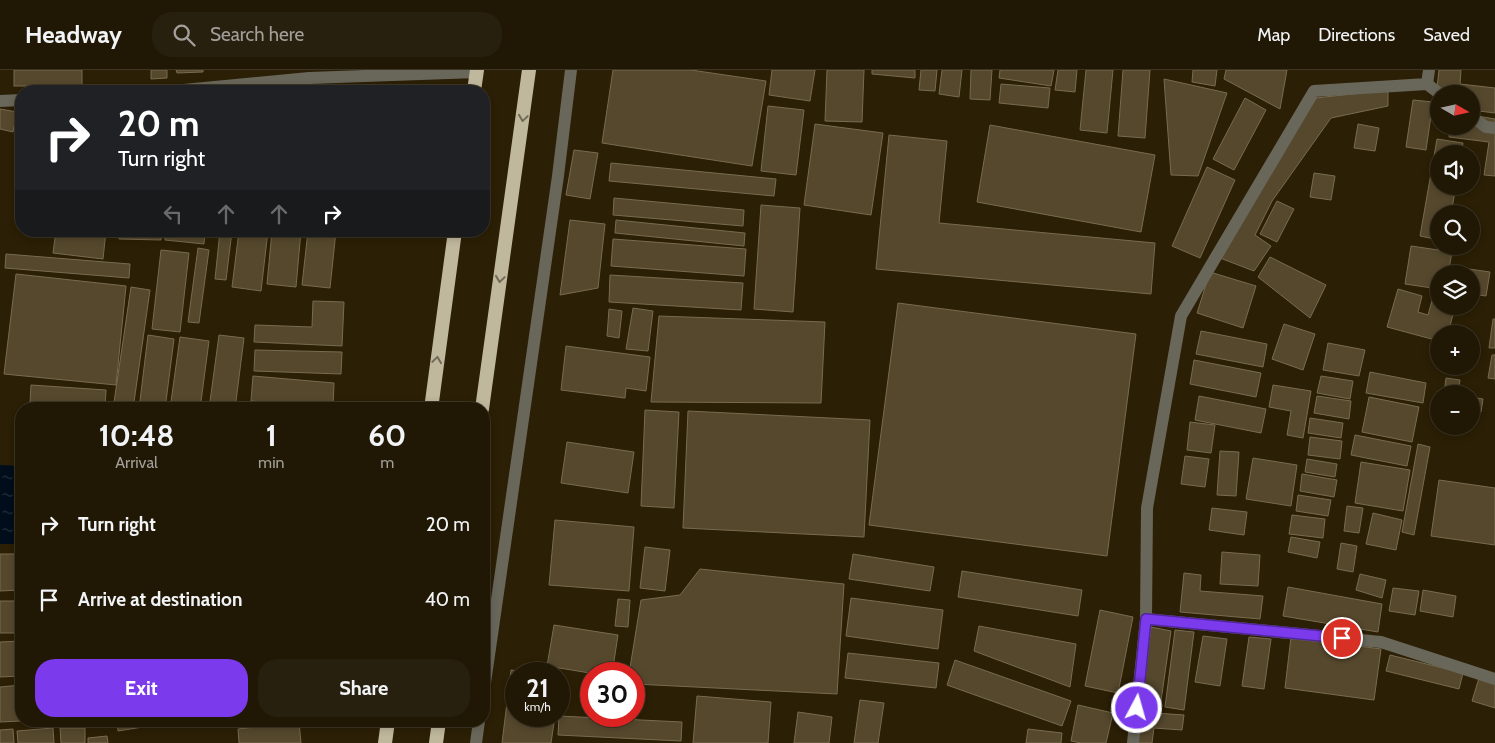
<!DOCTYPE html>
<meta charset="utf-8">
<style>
:root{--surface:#201704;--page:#28200e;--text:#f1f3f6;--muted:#a29f9a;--line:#3d3626;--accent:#7c3aed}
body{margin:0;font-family:Cabin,sans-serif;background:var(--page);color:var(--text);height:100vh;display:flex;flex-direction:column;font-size:19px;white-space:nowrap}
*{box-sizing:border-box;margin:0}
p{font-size:16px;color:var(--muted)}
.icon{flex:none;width:28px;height:28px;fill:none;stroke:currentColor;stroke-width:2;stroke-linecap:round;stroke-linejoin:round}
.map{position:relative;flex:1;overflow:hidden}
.sheet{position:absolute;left:15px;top:332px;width:475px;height:325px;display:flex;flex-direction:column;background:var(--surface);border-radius:20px;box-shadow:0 2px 8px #0003,0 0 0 1px var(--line)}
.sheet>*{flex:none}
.guide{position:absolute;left:15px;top:15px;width:475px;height:152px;border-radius:20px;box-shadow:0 2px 8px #0003,0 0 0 1px var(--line);background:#202124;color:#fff;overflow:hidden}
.needle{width:32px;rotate:99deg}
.tools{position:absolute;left:1430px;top:15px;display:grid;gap:10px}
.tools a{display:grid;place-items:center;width:50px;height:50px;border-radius:50%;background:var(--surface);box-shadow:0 2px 8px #0003,0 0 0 1px var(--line);font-size:25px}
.speed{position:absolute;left:505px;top:592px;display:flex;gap:10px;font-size:25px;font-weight:700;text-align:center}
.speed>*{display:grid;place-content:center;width:65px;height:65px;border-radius:50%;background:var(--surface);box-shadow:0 2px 8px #0003,0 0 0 1px var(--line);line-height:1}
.speed small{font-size:12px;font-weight:400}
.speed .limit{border:8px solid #d22;background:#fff;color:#111}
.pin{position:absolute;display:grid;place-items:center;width:42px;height:42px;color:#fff;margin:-21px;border:2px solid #fff;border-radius:50%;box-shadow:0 1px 5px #0007}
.me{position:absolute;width:55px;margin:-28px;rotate:6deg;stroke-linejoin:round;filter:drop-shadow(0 0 4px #0008)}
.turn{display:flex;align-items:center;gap:18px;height:105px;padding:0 20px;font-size:22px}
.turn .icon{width:65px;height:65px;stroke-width:2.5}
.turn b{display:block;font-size:35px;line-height:42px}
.lanes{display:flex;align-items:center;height:48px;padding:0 20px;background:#0003;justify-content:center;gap:25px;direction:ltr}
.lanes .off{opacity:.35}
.eta{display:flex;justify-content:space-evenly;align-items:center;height:85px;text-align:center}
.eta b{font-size:30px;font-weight:700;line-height:35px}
.primary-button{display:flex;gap:10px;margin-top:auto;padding:10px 20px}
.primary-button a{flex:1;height:58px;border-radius:20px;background:var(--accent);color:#fff;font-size:20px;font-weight:700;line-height:58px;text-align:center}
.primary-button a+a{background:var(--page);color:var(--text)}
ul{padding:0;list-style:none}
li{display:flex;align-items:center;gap:15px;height:75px;padding:0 20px}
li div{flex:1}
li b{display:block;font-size:19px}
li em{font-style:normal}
header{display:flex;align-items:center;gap:30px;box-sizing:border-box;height:70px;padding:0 25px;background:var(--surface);border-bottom:1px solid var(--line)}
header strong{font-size:24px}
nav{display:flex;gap:28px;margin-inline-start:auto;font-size:18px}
.search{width:350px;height:45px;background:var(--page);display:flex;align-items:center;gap:12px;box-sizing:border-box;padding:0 18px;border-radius:20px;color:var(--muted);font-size:19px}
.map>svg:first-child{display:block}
.water{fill:url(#water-ripples)}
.building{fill:#55482d;stroke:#796b4f}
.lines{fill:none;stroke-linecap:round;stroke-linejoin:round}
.service{stroke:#69665a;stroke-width:12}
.minor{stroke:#69665a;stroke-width:12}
.trunk{stroke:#c0b89d;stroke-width:14}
.oneway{stroke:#706a57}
.route-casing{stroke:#51269a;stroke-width:12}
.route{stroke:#7c3aed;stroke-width:9}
</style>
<header>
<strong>Headway</strong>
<div class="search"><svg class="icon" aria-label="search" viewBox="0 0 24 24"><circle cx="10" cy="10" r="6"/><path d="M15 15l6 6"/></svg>Search here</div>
<nav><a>Map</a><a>Directions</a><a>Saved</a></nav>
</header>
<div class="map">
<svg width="1495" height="673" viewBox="0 0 1495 673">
<defs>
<pattern id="water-ripples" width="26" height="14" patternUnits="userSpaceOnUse" patternTransform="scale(1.25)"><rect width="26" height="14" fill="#000d1a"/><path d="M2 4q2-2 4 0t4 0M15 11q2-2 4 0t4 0" fill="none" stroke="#26313b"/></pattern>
</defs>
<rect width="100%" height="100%" fill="#2b1f05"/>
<!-- water -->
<polygon class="water" points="0,395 21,396 21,474 0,474"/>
<!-- building -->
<g class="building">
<rect x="14" y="0" width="68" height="16"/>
<polygon points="151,0 167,0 167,8 151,9"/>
<polygon points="176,0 203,0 203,2 177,3"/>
<polygon points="613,0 691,0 766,11 752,96 602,73"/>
<polygon points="772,0 815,0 810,31 769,25"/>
<polygon points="827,0 864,0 862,52 825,51"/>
<polygon points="872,0 915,0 915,8 872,4"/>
<polygon points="921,0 937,0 935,21 919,20"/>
<polygon points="942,0 962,0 959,27 939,24"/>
<polygon points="971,0 992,0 990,30 970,29"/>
<polygon points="1000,0 1054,0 1051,16 999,8"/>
<polygon points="1058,0 1077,0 1075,22 1055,20"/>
<polygon points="1086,0 1113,0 1107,63 1080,60"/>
<polygon points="1123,0 1150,0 1145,68 1118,66"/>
<polygon points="1193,0 1217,0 1215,16 1192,12"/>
<polygon points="1226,0 1287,0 1280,39 1224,9"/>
<polygon points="1439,0 1461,0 1460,14 1495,18 1495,43 1471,40 1471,24 1439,24 1439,37 1435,36"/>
<polygon points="1164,9 1227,23 1198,106 1171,105"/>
<polygon points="1001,14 1050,18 1048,38 999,33"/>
<polygon points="1388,20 1388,36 1331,48 1272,131 1255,165 1271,176 1254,201 1220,188 1316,28"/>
<polygon points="1245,28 1266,40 1234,100 1213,89"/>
<polygon points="1413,30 1433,32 1426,80 1406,77"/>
<polygon points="768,36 804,40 796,105 761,101"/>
<polygon points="0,39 17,42 13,62 0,59"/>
<polygon points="1471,45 1495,49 1495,106 1484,105 1489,72 1449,67 1451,56 1471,56"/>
<polygon points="815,54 883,63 871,145 804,135"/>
<polygon points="1358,54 1379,58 1375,81 1354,78"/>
<polygon points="990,55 1155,85 1141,162 977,132"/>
<polygon points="21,60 21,95 16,94"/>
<polygon points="889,65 947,71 939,153 1155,173 1151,224 876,199"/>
<polygon points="1437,69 1463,73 1461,84 1439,84 1439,116 1456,116 1451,144 1439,144 1439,170 1420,166"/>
<polygon points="574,80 598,83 590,129 566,125"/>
<polygon points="611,93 776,109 774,126 609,111"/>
<polygon points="1207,97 1235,110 1200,188 1172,176"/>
<polygon points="1314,103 1335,106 1331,130 1310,127"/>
<polygon points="614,128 744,140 743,156 613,145"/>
<polygon points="1277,131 1294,139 1277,172 1260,164"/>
<polygon points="761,135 800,138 793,242 754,239"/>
<polygon points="570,150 605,154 598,218 560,225"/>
<polygon points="616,150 745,163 744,176 615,163"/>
<polygon points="56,161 106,161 103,189 53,183"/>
<polygon points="119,161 161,161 161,170 119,169"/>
<polygon points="165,161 205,161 204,174 165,170"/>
<polygon points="220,161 232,161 226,210 215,209"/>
<polygon points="239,161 268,161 261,221 232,217"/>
<polygon points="272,161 301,161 296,217 267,214"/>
<polygon points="308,161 336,161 330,218 302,215"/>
<polygon points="613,169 746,179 744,206 611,196"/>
<polygon points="1411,176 1452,182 1448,204 1439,204 1439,219 1405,214"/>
<polygon points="198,178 209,180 199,253 188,252"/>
<polygon points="161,180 189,183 180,262 152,259"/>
<polygon points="6,184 130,194 129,208 5,198"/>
<polygon points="1270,187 1326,215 1310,248 1258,207"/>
<polygon points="1469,199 1490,202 1486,226 1471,224 1471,204 1468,204"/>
<polygon points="1210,202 1256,216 1243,258 1197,243"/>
<polygon points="16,204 126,216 116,315 4,304"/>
<polygon points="610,205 743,213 741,240 609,232"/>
<polygon points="131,217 150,220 133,339 113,339"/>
<polygon points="1398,219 1422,226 1418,242 1428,245 1433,227 1439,229 1439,236 1455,236 1448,264 1439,264 1439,271 1387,257"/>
<polygon points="313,231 344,232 342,276 254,272 255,255 312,257"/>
<polygon points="898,233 1136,264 1107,486 869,455"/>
<polygon points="633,238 653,241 648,281 626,279"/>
<polygon points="609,239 622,241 619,268 607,266"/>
<polygon points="659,246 825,252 821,333 651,332"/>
<polygon points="1493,249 1495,249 1495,278 1489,278"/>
<polygon points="1284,254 1315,264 1303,300 1272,289"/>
<polygon points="1201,261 1267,274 1263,297 1196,284"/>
<polygon points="148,265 174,269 165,339 139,339"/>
<polygon points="219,265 244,268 235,339 209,339"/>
<polygon points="180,267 209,271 200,339 170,339"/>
<polygon points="1328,273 1365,280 1359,306 1323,300"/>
<polygon points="566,276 650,287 646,321 626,318 625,328 561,320"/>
<polygon points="255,280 342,282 341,304 254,301"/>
<polygon points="1492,285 1495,285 1495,309 1488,308"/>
<polygon points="1194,290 1261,303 1256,327 1190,314"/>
<polygon points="1370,302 1426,313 1423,333 1366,323"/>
<polygon points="253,306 334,313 333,338 251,331"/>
<polygon points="1321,306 1353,311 1350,329 1317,323"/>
<polygon points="1446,308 1460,310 1458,324 1444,324"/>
<polygon points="31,315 106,320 105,338 30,333"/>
<polygon points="1273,315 1311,321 1303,368 1287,365 1291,341 1269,337"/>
<polygon points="1199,326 1266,339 1261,363 1195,350"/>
<polygon points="1317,326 1351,331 1349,349 1314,343"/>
<polygon points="1369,327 1419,337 1412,372 1362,362"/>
<polygon points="1471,327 1483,329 1481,342 1471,340"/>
<polygon points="645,340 679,342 674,438 641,436"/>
<polygon points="688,341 870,350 864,467 683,458"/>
<polygon points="1310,348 1343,353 1341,368 1308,363"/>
<polygon points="1190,352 1215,355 1211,383 1187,380"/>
<polygon points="1355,365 1411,376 1407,396 1351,385"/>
<polygon points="1310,367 1342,371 1340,389 1308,385"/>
<polygon points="567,372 634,382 628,423 561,413"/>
<polygon points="1418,374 1430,377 1414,465 1402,462"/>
<polygon points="1220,381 1239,382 1236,426 1217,425"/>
<polygon points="1185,386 1209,389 1205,417 1181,414"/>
<polygon points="1253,388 1297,395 1291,436 1246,429"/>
<polygon points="1307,389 1337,394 1335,407 1305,402"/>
<polygon points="1361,392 1410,400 1403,441 1355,433"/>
<polygon points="1302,404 1337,410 1334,427 1300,421"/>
<polygon points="1439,410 1495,418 1495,475 1431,466"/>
<polygon points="1298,425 1331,430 1328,446 1296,441"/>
<polygon points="1347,436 1363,438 1359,463 1344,461"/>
<polygon points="1212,438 1247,442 1244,465 1209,460"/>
<polygon points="1373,443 1402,450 1396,480 1366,474"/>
<polygon points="1292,445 1325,449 1323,468 1289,464"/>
<polygon points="555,450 634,457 629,521 549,515"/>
<polygon points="1291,467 1320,472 1317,488 1288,482"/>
<polygon points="1341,473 1357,476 1353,502 1337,499"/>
<polygon points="645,477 670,480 665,521 640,518"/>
<polygon points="1222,482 1260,485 1258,516 1220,514"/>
<polygon points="0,484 21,484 21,520 0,521"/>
<polygon points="853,484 934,497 930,521 849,509"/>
<polygon points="700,499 844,514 837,624 634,614 634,604 629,604 641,530 680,525"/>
<polygon points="962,501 1082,520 1078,546 958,527"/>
<polygon points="1184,503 1201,505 1200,521 1263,526 1260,549 1180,542"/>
<polygon points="1360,504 1386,510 1382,528 1356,520"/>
<polygon points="1288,517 1382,534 1378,562 1283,546"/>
<polygon points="1393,518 1419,521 1415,545 1389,541"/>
<polygon points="1423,520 1456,526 1453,547 1420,541"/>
<polygon points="851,528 943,540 938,579 846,566"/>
<polygon points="618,529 630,530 628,557 615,556"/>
<rect x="0" y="531" width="21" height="32"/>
<polygon points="1100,540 1133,547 1118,623 1085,616"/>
<polygon points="554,555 618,565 612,604 596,604 547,596"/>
<polygon points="979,556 1076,574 1070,617 974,581"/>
<polygon points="1151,557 1171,561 1160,638 1141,635"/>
<polygon points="1175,560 1194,562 1184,640 1165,637"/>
<polygon points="1203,566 1227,569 1220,616 1195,612"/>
<polygon points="1249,567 1271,569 1264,619 1242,616"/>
<polygon points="1291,567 1381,579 1374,630 1285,618"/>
<polygon points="21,571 21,606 0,607 0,572"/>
<polygon points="848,583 939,593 936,618 845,608"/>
<polygon points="1390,585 1463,603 1459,619 1386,601"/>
<polygon points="955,590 1071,631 1062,656 947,615"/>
<polygon points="511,600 541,604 516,604 516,646 555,646 551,673 502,673"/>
<polygon points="1479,608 1495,613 1495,638 1472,631"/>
<polygon points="21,615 21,651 0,652 0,617"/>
<polygon points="697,626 771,632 768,673 693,673"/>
<polygon points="860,630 884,633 878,673 854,673"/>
<polygon points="1078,635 1113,643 1106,673 1081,673 1071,671"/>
<polygon points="798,642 832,647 829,673 794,673"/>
<polygon points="1140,642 1184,645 1182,660 1154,658 1152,673 1137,673"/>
<polygon points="559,646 682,652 681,671 558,665"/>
<polygon points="117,651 180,651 118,661"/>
<polygon points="299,652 301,673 239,673 238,659"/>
<polygon points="53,658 54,673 18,673 17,661"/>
<polygon points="60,658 85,658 85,673 61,673"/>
<polygon points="13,659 14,673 0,673 0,660"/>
<polygon points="1028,659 1062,663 1061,673 1026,673"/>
<polygon points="107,666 108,673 88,673 88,668"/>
</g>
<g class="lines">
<!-- service -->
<g class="service">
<polyline points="484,620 558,106 571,0"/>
<polyline points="476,673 479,651"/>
</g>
<!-- minor -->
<g class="minor">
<polyline points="1427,14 1440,24"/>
<polyline points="173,21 309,8 477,2"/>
<polyline points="0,31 21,30"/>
<polyline points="1471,46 1486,57 1495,58"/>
<polyline points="1146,549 1381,572 1495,609"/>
<polyline points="1133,673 1146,549 1147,438 1181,246 1314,21 1427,14 1429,0"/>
</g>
<!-- trunk -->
<g class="trunk">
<polyline points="474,21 477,0"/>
<polyline points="431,339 455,161"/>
<polyline points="482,339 529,0"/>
<polyline points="385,673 388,651"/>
<polyline points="436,673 439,651"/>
</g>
</g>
<!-- one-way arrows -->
<defs><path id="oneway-chevron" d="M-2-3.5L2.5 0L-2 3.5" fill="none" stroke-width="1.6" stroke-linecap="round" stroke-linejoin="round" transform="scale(1.25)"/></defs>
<g class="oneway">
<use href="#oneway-chevron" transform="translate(523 48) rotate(98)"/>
<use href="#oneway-chevron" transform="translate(500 209) rotate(98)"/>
<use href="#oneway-chevron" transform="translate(437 290) rotate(-82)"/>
</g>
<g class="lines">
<defs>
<polyline id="route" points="1137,638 1146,549 1342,568"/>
</defs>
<!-- route casing -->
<use href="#route" class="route-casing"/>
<!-- route -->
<use href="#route" class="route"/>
</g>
</svg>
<div class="tools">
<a><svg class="needle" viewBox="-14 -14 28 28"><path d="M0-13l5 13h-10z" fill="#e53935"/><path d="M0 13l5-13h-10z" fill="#a29f9a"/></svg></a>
<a><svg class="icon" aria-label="sound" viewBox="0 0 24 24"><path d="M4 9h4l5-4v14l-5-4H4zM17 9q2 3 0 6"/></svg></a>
<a><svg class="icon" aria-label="search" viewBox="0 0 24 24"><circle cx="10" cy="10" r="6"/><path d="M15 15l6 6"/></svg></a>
<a><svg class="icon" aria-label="layers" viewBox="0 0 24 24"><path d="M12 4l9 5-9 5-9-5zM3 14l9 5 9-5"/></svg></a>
<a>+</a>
<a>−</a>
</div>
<div class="speed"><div>21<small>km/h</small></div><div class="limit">30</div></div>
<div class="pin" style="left:1342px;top:568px;background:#d93025"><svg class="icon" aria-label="arrive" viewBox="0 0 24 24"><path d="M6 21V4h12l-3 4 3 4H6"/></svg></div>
<svg class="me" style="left:1137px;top:638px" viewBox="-20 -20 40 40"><circle r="17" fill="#7c3aed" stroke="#fff" stroke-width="3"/><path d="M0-11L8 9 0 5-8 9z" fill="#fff"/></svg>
<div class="guide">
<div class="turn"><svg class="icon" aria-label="right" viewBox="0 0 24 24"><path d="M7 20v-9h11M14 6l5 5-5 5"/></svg><div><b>20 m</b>Turn right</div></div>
<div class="lanes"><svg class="icon off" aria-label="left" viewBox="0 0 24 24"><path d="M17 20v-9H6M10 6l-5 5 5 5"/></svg><svg class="icon off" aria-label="ahead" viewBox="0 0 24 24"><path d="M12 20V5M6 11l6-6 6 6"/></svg><svg class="icon off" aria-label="ahead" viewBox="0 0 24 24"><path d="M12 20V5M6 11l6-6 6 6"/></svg><svg class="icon" aria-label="right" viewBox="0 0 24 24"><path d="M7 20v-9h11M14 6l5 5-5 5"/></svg></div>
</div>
<section class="sheet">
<div class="eta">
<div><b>10:48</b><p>Arrival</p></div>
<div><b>1</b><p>min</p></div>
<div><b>60</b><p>m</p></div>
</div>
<ul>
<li><svg class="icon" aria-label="right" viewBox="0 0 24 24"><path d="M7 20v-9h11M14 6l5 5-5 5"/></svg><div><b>Turn right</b></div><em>20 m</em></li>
<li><svg class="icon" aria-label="arrive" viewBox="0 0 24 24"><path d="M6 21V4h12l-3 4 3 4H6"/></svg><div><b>Arrive at destination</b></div><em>40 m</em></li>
</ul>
<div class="primary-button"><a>Exit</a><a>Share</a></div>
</section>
</div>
